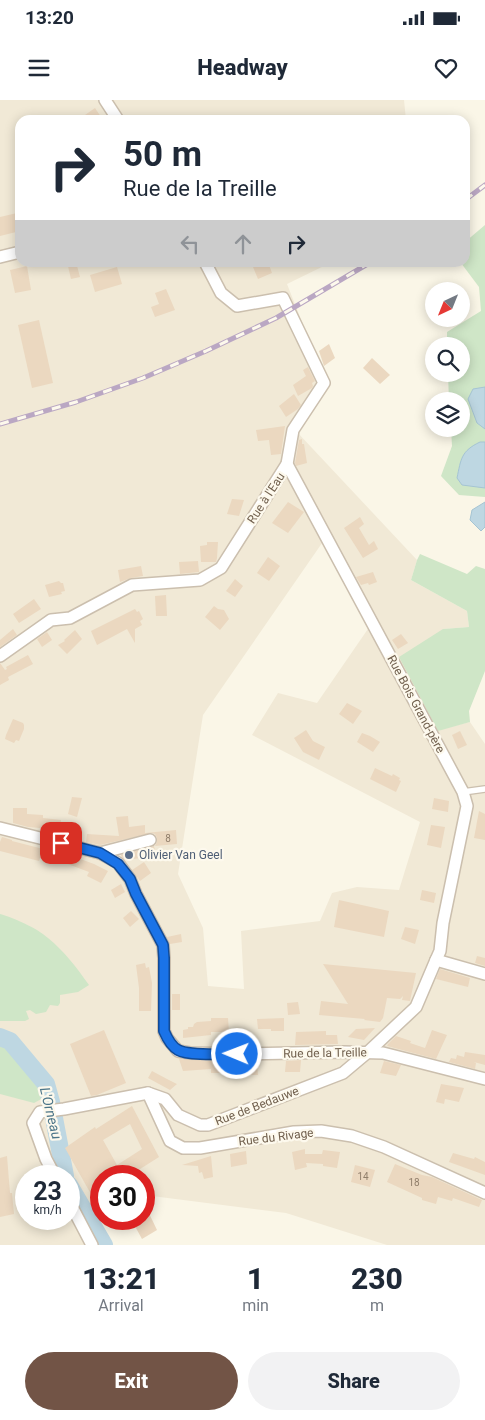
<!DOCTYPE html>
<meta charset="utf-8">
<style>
:root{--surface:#fff;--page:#f2f2f3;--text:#1f2937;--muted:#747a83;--accent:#725446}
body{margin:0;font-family:Roboto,sans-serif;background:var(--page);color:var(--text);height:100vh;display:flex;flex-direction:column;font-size:19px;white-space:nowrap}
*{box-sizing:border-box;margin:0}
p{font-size:16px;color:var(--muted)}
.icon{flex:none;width:28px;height:28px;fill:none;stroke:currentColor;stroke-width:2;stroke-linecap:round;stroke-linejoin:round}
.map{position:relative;height:1145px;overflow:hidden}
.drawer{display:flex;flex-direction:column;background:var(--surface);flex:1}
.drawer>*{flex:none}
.hud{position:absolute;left:15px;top:15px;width:455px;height:152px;border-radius:15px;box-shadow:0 2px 12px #0003;background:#fff;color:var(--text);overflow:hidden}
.needle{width:32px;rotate:223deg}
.controls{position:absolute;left:425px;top:182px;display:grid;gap:10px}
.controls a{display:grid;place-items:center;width:45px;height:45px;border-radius:50%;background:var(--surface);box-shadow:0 2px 12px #0003;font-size:25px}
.speed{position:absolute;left:15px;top:1065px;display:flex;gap:10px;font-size:25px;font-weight:700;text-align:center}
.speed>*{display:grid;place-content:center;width:65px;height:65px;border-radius:50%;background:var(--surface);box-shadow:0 2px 12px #0003;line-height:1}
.speed small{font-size:12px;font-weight:400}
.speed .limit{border:8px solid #d22;background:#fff;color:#111}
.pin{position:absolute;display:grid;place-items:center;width:42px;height:42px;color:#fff;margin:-21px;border-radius:10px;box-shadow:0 2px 8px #0006}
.me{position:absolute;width:55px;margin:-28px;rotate:271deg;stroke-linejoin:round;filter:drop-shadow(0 0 4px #0008)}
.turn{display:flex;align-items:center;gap:18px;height:105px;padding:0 25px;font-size:22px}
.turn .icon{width:65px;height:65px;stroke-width:2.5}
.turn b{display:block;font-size:35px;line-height:42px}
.lanes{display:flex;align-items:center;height:48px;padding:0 25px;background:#0003;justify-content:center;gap:25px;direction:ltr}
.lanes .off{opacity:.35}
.eta{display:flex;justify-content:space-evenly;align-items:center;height:85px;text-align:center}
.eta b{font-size:30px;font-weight:800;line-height:35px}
.primary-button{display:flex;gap:10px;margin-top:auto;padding:10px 25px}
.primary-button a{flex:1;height:58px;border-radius:30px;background:var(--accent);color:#fff;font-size:20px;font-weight:800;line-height:58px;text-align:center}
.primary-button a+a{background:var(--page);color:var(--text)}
.status{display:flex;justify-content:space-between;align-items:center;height:35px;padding:0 25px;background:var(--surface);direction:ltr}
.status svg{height:14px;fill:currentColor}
header{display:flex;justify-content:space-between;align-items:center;height:65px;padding:0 25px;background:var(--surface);font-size:22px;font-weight:800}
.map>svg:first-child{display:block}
.residential{fill:#f1e9d6;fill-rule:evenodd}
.green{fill:#cfe6c7}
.water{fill:#bed7e2;stroke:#a5c4d3}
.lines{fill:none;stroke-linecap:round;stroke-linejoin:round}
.river{stroke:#bed7e2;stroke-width:18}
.building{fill:#ebd8c0;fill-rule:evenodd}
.service-casing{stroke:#cbbfae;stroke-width:8}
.minor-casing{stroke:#cbbfae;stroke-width:14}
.service{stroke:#fff;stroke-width:5.5}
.minor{stroke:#fff;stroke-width:11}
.rail-casing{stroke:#baa7c3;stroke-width:5}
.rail{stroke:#fdf9ed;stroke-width:3;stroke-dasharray:9;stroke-linecap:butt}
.route-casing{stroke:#114b97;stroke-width:12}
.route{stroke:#1a73e8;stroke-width:9}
.service-dot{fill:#5c6f8a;stroke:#fdf9ed;stroke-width:2}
.labels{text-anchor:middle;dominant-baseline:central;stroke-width:4.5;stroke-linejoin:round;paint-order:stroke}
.number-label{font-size:10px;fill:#907e6a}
.street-label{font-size:12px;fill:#71604e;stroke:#fdf9ed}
.service-label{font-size:12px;fill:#4e5e75;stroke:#fdf9ed;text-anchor:start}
.water-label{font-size:14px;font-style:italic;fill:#4d7689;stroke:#fdf9ed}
</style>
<div class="status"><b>13:20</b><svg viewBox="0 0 49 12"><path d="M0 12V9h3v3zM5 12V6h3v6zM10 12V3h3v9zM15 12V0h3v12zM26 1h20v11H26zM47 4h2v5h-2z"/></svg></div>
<header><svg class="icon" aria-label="menu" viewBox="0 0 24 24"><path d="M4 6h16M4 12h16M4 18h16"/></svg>Headway<svg class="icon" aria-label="heart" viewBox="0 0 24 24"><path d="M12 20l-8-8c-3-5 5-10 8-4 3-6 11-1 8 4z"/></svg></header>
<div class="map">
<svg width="485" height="1145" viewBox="0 0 485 1145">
<rect width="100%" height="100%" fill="#faf6e7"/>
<!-- residential -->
<path class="residential" d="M0,0H404L406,20H20V162L330,163L287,184L328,288L297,332L417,460L411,480L467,511L469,527L443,529L438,630L470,622L485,644V1145H387L286,1113L144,1095V1076H101V1111L92,1114L99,1145H0ZM329,433L370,526L317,603L278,593L252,635L420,722L399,790L357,787L332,793L320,821L241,831L244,889L208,886L203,828L178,774L203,615ZM26,1076H69V1119H26Z"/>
<!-- green -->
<g class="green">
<polygon points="485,125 485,397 459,395 441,376 452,346 451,329 461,329 461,301 449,301 448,274 461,274 461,246 447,246 447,232 481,211 479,187 461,163 465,162 465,142"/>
<polygon points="420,454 467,474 476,466 485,469 485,571 469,611 470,622 438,631 399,557 443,529 469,527 467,511 411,480 417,460"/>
<path d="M0,814C14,818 37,828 48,838C64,851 77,868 89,885L78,892L60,895V903L58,906L50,905L46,912L36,914L30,910L26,911L29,919L25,921H0Z"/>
<polygon points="0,942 7,945 39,983 45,997 34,1003 0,994"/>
</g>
<!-- water -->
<g class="water">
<polygon points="485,287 485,329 477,323 468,299 473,289"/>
<path d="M480,342H485V388L462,385L457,378C461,359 461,351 480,342Z"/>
<polygon points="485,402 485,427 481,431 470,420 472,410"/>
</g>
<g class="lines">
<!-- river -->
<g class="river">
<polyline points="0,937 10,941 46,984 51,1002 65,1076"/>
<polyline points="69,1085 104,1145"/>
</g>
</g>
<!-- building -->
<g class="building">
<polygon points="95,8 103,20 88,20 85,15"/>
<polygon points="17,113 18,116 20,115 20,131 0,136 0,117"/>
<polygon points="67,162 76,162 80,177 71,179"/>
<polygon points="254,162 268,162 272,173 258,179 253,167 255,166"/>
<polygon points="27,166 31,190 15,193 10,170"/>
<polygon points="117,167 122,184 95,192 90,175"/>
<polygon points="166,189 175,210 155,217 151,207 159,204 155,193"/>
<polygon points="39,220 53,283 32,288 18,225"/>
<polygon points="329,244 335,258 324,266 319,251"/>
<polygon points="372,258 390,275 380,284 363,268"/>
<polygon points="308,267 315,281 312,283 313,286 312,288 298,296 293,285 306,276 303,270"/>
<polygon points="294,294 301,305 298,309 286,317 279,306"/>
<polygon points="285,326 281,354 271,355 269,340 258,341 256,330"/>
<polygon points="302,339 302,344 304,344 307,363 296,366 295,363 299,340"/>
<polygon points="232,399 244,400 239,416 227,414"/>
<polygon points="288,402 304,412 288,433 272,423"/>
<polygon points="360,417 364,424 359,428 369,445 374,441 378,449 363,458 344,428"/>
<polygon points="207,442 218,442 217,458 216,462 201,462 200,446 207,445"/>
<polygon points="268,457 280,466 269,481 257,473"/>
<polygon points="198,461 199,472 180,474 179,462"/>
<polygon points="141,466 143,476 131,478 120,482 118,470"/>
<polygon points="373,472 377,482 369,485 368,483 361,485 356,477"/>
<polygon points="235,479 243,486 235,497 226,491"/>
<polygon points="59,481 61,483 63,483 65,491 61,492 62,494 49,497 45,485"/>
<polygon points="166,495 167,516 156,516 155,496"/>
<polygon points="34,499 41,509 19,523 13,514"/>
<polygon points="214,506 218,509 224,510 229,519 220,530 205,517"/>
<polygon points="135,509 137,512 139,511 143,519 140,521 142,525 135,529 135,543 127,529 97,545 91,531"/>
<polygon points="13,529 17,535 0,547 0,540"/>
<polygon points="75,530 82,539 67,554 58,545 65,541 64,540"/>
<polygon points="47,532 52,540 42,547 37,539"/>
<polygon points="401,534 408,543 398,549 392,540"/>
<polygon points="28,555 33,564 8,577 9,580 0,585 0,563 5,570 7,569 6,567"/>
<polygon points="347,603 362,611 353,624 339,614"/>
<polygon points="13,619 23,623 24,625 24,629 19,641 16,640 14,643 5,639 6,635"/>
<polygon points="306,630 313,641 325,647 319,660 303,652 294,638"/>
<polygon points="460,631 467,645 458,649 452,635"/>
<polygon points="362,633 370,636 380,642 373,652 357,642"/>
<polygon points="375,668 392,676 393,674 400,678 399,680 401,681 396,692 370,679"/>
<polygon points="72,697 82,698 77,717 68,714"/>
<polygon points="434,698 449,701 448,712 432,709"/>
<polygon points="13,708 27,708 27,714 43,715 43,718 61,720 60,733 51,732 52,729 28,727 13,723"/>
<polygon points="479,711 485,714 485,740 474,738"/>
<polygon points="128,716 129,727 145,725 145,733 176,730 177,744 155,746 157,742 157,738 155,734 152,733 100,745 86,742 87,734 119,736 116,717"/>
<polygon points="431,725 445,727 441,748 427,745"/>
<polygon points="2,737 12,740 12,741 55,752 56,750 94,764 108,771 101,783 87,776 89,772 41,754 39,761 0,751 0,742"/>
<polygon points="154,746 156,756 125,760 121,756 121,755"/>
<polygon points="144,762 151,773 140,781 132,770"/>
<polygon points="121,784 125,792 115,798 111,790"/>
<polygon points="422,790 436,793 434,803 420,800"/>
<polygon points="339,800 389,811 384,837 334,827"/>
<polygon points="131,811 139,819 130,827 123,818"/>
<polygon points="405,827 419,830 415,844 401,839"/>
<polygon points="181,834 182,842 170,844 167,837"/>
<polygon points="477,856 485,858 485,866 475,863"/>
<polygon points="145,863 146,868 149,867 152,883 151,911 139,911 139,888 136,865"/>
<polygon points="323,864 416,873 410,901 402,900 403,896 400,899 387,898 383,918 380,922 364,920 365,919 319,915 321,901 348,904"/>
<polygon points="440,869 470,878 468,887 436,879"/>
<rect x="172" y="894" width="8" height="16"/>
<polygon points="298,902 300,914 288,915 287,903"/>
<polygon points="211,918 228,918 229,932 211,932 211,935 183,938 183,930 188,929 188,927 193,927 194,924 197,922 211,921"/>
<polygon points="284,918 284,931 271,931 271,929 258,929 257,919"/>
<polygon points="375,928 364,940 348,937 356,929"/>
<polygon points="104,930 126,983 97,995 91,996 70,944"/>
<polygon points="432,930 447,935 436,959 387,946 388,944 396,936 411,941 410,943 425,948"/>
<polygon points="326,931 326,935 337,935 338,944 295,945 296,932"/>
<polygon points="465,952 485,955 485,965 474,962 476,963 475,969 449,962 451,958 456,959 457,955 464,957"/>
<polygon points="179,959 223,961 222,973 211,973 211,969 183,971"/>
<polygon points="301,960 300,972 285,972 286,961"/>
<polygon points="384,961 401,965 396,976 380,973"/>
<polygon points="242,963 257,963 258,975 243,975 242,977 230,977 231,966 242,966"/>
<polygon points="152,971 167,979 177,984 170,990 148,978"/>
<polygon points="441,984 464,988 459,1002 445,999 444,1004 436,1002"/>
<path d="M132,1006L159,1057L129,1076H101V1099L96,1103L65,1048L95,1027L96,1029ZM130,1024L142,1049L117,1065L103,1040Z"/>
<polygon points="305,1049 305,1054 322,1054 323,1050 340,1052 337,1068 323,1066 323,1064 306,1063 307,1067 295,1070 292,1052"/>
<polygon points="246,1051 247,1064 231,1067 230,1054"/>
<polygon points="453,1053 474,1059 475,1057 485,1062 485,1075 449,1062"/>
<polygon points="7,1056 10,1093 12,1093 14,1114 0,1117 0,1058"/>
<polygon points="211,1056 213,1077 204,1079 202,1072 199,1073 198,1066 182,1065"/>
<polygon points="395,1064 422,1075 432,1077 482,1100 479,1107 453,1098 452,1101 438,1097 436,1104 422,1100 422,1098 387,1082"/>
<polygon points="355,1065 375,1070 370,1087 351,1082"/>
<polygon points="144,1103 157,1130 142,1139 131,1119 144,1119"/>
</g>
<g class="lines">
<defs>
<polyline id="service" points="463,692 485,689"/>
<g id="minor">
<polyline points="105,0 118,20"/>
<polyline points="0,157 20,152"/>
<polyline points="287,364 463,692 467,706 443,823 440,851 436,860"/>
<polyline points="0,556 51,520 70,518 132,485 200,480 221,468 287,364 293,330 324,283 283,198 237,206 221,193 205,162"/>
<polyline points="0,728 100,753 150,740"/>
<polyline points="100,753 118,763 130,779 136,794 163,845 164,858 164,931 167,938 178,951 190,953 237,954 344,952 383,953 485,979"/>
<polyline points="148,993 170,1041 183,1048 200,1048 294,1032 321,1031 352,1036 384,1047 485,1093"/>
<polyline points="55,1076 46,1059 33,1023 40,1012 64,1009 148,993 165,999 178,1015 200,1025 208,1025 343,973 368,952 416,907 436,860 485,874"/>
<polyline points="69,1101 92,1145"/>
</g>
</defs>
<!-- service casing -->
<use href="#service" class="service-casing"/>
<!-- minor casing -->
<use href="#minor" class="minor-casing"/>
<!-- service -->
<use href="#service" class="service"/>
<!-- minor -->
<use href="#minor" class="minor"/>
<defs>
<g id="rail">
<polyline points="465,100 485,85"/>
<polyline points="0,324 76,302 143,278 206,251 276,218 371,162"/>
</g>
</defs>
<!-- rail casing -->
<use href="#rail" class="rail-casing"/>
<!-- rail -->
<use href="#rail" class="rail"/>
</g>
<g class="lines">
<defs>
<path id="route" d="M61,743L100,753L118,764L130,779L136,794L163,845L164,858V931C167,938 171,946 178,950C188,956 224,954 237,954"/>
</defs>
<!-- route casing -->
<use href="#route" class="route-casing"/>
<!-- route -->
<use href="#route" class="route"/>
</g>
<!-- markers -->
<circle class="service-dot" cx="129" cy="755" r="5"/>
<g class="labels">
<!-- number labels -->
<g class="number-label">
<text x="168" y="738">8</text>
<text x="363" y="1076">14</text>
<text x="414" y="1082">18</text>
</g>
<!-- street labels -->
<g class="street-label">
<text transform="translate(266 398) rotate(-57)">Rue à l'Eau</text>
<text transform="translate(416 604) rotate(62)">Rue Bois Grand-père</text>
<text transform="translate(325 953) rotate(-1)">Rue de la Treille</text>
<text transform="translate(257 1006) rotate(-21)">Rue de Bedauwe</text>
<text transform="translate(276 1037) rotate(-7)">Rue du Rivage</text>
</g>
<!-- service labels -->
<g class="service-label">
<text x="139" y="755">Olivier Van Geel</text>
</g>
<!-- water labels -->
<g class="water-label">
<text transform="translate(51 1013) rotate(76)">L'Orneau</text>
</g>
</g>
</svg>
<div class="controls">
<a><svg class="needle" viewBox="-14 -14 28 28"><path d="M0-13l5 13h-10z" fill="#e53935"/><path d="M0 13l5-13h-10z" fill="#747a83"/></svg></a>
<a><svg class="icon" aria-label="search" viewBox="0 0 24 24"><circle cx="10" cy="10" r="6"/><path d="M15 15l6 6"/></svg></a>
<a><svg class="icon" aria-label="layers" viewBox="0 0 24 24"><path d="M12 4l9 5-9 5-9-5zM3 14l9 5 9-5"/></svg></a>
</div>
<div class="speed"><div>23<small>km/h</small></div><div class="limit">30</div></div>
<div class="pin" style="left:61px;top:743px;background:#d93025"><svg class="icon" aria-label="arrive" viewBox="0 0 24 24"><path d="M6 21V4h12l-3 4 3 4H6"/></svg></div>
<svg class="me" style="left:237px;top:954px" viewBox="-20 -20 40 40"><circle r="17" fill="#1a73e8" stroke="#fff" stroke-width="3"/><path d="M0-11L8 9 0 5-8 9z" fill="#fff"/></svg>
<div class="hud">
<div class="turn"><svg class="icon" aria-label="right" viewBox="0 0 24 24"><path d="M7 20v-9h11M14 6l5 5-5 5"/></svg><div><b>50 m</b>Rue de la Treille</div></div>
<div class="lanes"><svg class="icon off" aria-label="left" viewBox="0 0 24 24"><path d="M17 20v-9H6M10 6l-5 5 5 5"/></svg><svg class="icon off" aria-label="ahead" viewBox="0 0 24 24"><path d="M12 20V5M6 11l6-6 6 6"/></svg><svg class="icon" aria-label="right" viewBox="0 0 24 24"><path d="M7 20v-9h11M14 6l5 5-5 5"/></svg></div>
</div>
</div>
<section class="drawer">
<div class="eta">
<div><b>13:21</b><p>Arrival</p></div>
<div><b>1</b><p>min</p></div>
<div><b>230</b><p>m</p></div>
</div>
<div class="primary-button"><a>Exit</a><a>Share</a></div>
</section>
